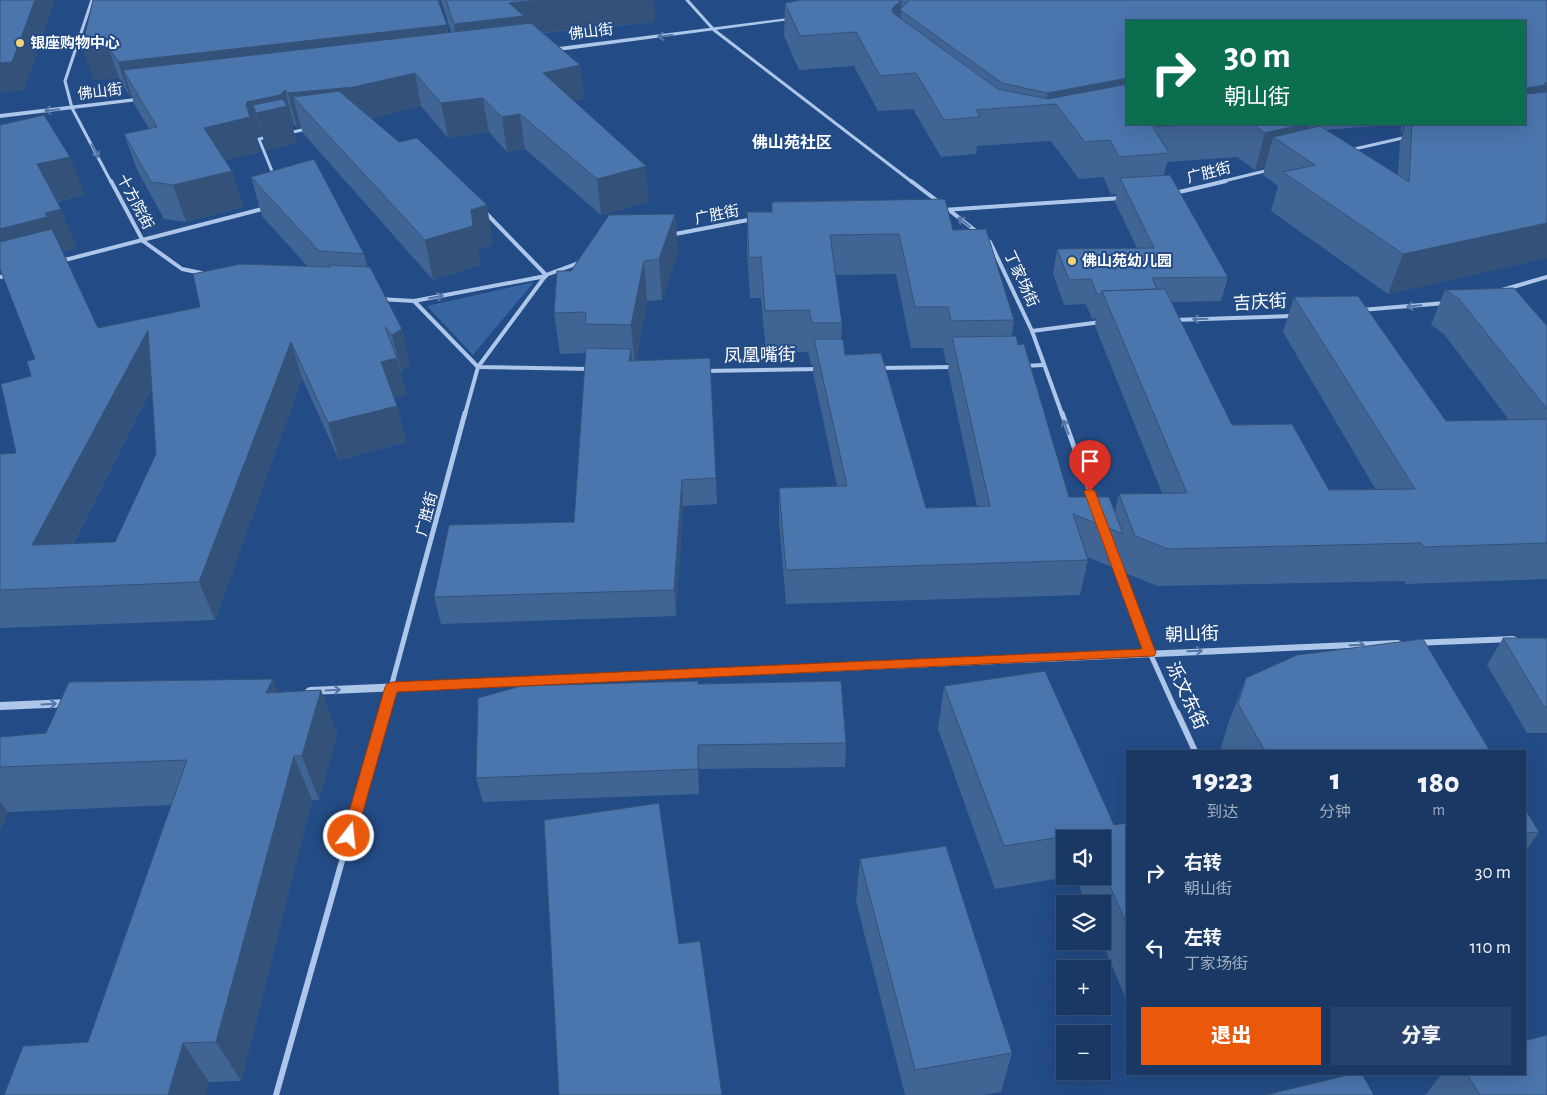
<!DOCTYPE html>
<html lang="zh">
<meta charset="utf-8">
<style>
:root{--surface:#1a3864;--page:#27436d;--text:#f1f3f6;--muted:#9facbf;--line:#385278;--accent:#ea580c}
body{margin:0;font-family:"Alegreya Sans","Noto Sans SC",sans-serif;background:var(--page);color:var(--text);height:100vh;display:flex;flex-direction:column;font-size:19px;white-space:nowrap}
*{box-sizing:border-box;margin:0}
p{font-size:16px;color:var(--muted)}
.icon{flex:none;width:28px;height:28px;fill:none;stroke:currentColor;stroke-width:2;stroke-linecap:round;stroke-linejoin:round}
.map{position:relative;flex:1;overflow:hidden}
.panel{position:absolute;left:1126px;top:750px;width:400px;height:325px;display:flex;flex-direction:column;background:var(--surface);border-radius:0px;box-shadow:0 5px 20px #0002,0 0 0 1px var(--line)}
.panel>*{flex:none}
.hud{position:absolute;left:1126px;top:20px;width:400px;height:105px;border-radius:0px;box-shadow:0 5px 20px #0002,0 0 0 1px var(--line);background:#0b6e4f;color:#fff;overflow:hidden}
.tools{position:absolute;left:1056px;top:830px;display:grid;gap:10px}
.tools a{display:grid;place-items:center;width:55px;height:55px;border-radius:0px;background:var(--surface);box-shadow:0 5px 20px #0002,0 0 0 1px var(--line);font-size:25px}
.pin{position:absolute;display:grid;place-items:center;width:42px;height:42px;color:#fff;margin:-51px -21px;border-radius:50% 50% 50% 0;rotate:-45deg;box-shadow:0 0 5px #0007}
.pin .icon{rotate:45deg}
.me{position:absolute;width:55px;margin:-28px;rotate:16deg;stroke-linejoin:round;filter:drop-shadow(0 0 4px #0008)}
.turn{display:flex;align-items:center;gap:18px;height:105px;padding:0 15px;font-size:22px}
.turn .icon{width:65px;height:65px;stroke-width:2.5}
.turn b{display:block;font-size:35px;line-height:42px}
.eta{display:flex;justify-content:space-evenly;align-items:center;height:85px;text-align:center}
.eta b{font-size:30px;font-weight:800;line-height:35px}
.primary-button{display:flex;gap:10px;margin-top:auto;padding:10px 15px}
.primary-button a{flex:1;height:58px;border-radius:0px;background:var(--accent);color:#fff;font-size:20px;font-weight:800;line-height:58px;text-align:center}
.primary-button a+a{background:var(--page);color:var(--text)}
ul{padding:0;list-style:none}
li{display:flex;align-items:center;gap:15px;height:75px;padding:0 15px}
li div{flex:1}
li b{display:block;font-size:19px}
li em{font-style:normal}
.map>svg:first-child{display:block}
.green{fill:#3765a2}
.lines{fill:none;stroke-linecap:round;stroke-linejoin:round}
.minor-far3{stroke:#adc6e9;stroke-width:3}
.minor-far2{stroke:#adc6e9;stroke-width:4}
.minor-far1{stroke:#adc6e9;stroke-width:5}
.minor{stroke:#adc6e9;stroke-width:6}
.tertiary{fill:#adc6e9;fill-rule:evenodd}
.wall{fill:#406595;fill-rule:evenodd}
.shaded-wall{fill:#345279}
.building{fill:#4b75ad;stroke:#345279;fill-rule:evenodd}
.oneway{stroke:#5376a8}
.route{fill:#ea580c;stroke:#983908}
.poi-dot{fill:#f4d270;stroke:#234b85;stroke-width:2}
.labels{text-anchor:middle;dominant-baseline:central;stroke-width:4;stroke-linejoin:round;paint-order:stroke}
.far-street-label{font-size:15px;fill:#fff;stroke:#234b85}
.far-poi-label{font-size:15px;font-weight:bold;fill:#fff;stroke:#234b85;text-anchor:start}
.far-quarter-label{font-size:16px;font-weight:bold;fill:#fff;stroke:#234b85}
.street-label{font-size:18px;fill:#fff;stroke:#234b85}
</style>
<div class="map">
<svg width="1547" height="1095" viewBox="0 0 1547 1095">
<rect width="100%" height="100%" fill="#234b85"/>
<!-- green -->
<polygon class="green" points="534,282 473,355 427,306"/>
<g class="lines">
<!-- minor-far3 -->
<g class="minor-far3">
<polyline points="92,0 65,81 72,108 111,182"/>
<polyline points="687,0 714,30 912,182"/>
<polyline points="288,133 307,129"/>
<polyline points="267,137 259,139 274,176"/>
<polyline points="1350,150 1407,137"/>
<polyline points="1220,182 1269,170"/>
</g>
<!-- minor-far2 -->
<g class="minor-far2">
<polyline points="111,181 143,241 182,269 206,274"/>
<polyline points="911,181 940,203"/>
<polyline points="1175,193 1226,181"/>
<polyline points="943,210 1122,198"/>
<polyline points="949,210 990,242 1032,331 1062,414"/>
<polyline points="484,211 546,275"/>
<polyline points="670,235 753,219"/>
<polyline points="61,261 266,208"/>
<polyline points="0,277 10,275"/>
<polyline points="1502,290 1547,277"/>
<polyline points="379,299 414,301 546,276"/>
<polyline points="414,301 478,367 590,369"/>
<polyline points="1361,310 1445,303"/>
<polyline points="1174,320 1293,316"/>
<polyline points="1032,331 1101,322"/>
<polyline points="1023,366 1043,365"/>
<polyline points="878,368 955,367"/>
<polyline points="703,371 817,369"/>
<polyline points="465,414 478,367 546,275 581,262"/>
</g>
<!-- minor-far1 -->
<g class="minor-far1">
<polyline points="1062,413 1094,503"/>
<polyline points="1114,556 1150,653 1177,713"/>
<polyline points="384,713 465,413"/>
</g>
<!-- minor -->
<g class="minor">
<polyline points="1177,712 1195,751"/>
<polyline points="276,1095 384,712"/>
</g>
<!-- tertiary -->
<g class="tertiary">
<polygon points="796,17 798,17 798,19 551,52 548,50 551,48"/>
<polygon points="144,97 146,98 146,100 0,118 0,114"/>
<polygon points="1513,636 1516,637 1518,639 1516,641 1513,642 1414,646 1411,645 1409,643 1411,641 1414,640"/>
<polygon points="1398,640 1401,641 1403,643 1401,645 1398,646 310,695 307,694 305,691 307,688 310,687"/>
<polygon points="70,699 73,700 75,703 73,706 70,707 0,710 0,702"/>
</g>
</g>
<!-- wall -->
<g class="wall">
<polygon points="441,0 654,0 655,22 543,33 580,65 584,98 573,101 649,202 601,215 525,149 507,152 489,132 448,138 421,106 371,118 493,245 478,249 480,265 433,280 303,133 301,127 297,128 294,124 292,126 297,143 267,150 262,135 257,136 256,138 260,152 225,160 232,171 243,207 186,222 164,219 137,170 124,134 149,129 134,104 132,96 130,97 119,78 94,80 82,46 447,25 448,32 451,32"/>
<path d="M801,0H1547V258L1388,294L1271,211L1278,186L1263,175L1265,167L1255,170L1237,157L1167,162L1164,175L1228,277L1221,301L1171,302L1232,425L1329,490H1376L1283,332L1294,297L1446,421L1509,420L1444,334L1431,325L1445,290L1547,326V579L1406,584L1404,581L1157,586L1125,573L1118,553L1114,568L1087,557L1088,560L1080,595L786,604L779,522V488L837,486L813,372V365H811L808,352H766L761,298H750L747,252V212H772V202L953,230L1014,320L1012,336L1069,497L1115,512L1119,494L1162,493L1095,326L1096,318L1092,319L1086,304L1064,305L1053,274L1057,249L1137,248L1115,202L1117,194H1111L1103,177L1079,179L1051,141L977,146L976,154L941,157L913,109L878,111L854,66L799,70L784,36L785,3ZM1128,21H1525V124H1128ZM1401,124V134H1403L1400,142L1398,175L1325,130ZM896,274L911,348H943L946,363H949L948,370L977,506L926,508L845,355L841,339L842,323L836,275Z"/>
<path d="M0,125L85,195L57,202L77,248L63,252L98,328L200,307L308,267L262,216L251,177L364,254L367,267L410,365L401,371L400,370L406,395L394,398L397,406L406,442L339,460L302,378L215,620L0,628V454L16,453L35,359ZM152,387L156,454L115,542L73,544Z"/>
<polygon points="675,214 678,253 662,300 647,301 636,361 716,478 717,504 683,506 676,616 441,624 434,597 574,522 586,353 560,354 554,313 571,271"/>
<polygon points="1503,638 1547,638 1547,733 1527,733 1487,665"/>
<polygon points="1246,678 1490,751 1223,751 1221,748 1229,721"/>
<polygon points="698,684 846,743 845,767 699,769 699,794 483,802 476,778"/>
<polygon points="944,686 1114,825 1128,823 1128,1004 1102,941 1102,904 1086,904 1075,876 1102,876 1102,839 1065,839 1065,876 1073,876 995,889 938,729"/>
<polygon points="321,690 337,734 319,800 312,800 241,1081 209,1082 88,1042 171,805 8,812 0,831 0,737 46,733 278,692"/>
<polygon points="1525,809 1539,832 1525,852"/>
<polygon points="860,859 1012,1053 1001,1092 983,1095 905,1095 856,901"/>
<polygon points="1442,1074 1525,1074 1547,1095 1425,1095"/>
</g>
<!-- shaded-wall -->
<g class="shaded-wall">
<polygon points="35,0 55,0 24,90 0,93 0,63"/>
<polygon points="542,0 654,0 655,22 527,34 459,57 454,24 509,3"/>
<polygon points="902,0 899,33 890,42 892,9"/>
<polygon points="447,25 452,58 123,70 132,96 130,97 118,62"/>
<polygon points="107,44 119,78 94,80 82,46"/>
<polygon points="580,65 584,98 547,107 543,73"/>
<polygon points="415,73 421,106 362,121 293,97 301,127 297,128 288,93"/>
<polygon points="1128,78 1127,112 1056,104 1046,105 1047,93"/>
<polygon points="1547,83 1547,115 1525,122 1525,88"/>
<polygon points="285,90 294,124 292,126 297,143 267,150 256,113 253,105 262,135 257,136 256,138 260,152 215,163 204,128 246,105 247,102"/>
<polygon points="483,98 489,132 448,138 441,103"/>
<polygon points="520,114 525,149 507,152 502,117"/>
<polygon points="1304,124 1311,124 1301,156 1273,137 1265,167 1255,170 1265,133"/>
<polygon points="1404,124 1406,124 1403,134 1401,134"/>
<polygon points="70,157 85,195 53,202 37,164"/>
<polygon points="646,166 649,202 601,215 597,179"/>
<polygon points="232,171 243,207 186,222 173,185"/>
<polygon points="487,205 493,245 478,249 480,265 433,280 425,240 471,210"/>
<polygon points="61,209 77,248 62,252 0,246 0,229 45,213"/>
<polygon points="675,214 678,253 662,300 659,259"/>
<polygon points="1547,223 1547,258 1388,294 1403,254"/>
<polygon points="644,261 647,301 635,367 631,325"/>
<polygon points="402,329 410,365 401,371 392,335"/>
<polygon points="148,330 162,366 53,583 32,545"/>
<polygon points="291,342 302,378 215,620 199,582"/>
<polygon points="631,349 634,374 629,361"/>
<polygon points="397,358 406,395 390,399 381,362"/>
<polygon points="397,406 406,442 339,460 328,423"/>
<polygon points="682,480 683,506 676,616 674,590"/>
<polygon points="273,679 291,723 266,693"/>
<polygon points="321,690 337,734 319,800 302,756"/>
<polygon points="698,745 699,769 699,794 698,769"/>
<polygon points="294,756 312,800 241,1081 216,1042"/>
<polygon points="0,801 8,812 0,831"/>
<polygon points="183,1043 209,1082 206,1095 168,1095"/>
</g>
<!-- building -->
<g class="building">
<polygon points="0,0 35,0 12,62 0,63"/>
<polygon points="93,0 438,0 447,25 118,62 107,44 82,46"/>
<polygon points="446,0 542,0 509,3 524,16 454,24"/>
<polygon points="801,0 901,0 892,9 893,13 998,89 1048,99 1128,84 1128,124 1198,124 1153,127 1169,153 1119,157 1110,140 1085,142 1056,104 976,110 980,117 944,120 916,73 880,76 856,32 800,36 785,3"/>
<polygon points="909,0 1547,0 1547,83 1544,83 1547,85 1525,88 1525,21 1128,21 1128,78 1047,93 1002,83 900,10"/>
<polygon points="531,23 580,65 543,73 646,166 597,179 520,114 502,117 483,98 441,103 415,73 354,87 288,93 285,90 280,95 247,102 246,105 250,117 204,128 232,171 173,185 151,182 124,134 157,127 123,70"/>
<polygon points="339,91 399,142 417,138 487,205 471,210 473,226 425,240 293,97"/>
<polygon points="1547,92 1547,223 1403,254 1283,172 1315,165 1273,137 1320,126 1409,182 1412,124 1525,124 1525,94"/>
<polygon points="283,99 287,106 256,113 253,105"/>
<polygon points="44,115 70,157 37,164 61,209 45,213 47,217 0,229 0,125"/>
<polygon points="1252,124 1304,124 1265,133"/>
<polygon points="314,159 364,254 319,251 251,177"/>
<polygon points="1170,175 1228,277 1152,278 1157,289 1102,291 1101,294 1097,294 1091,279 1069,280 1057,249 1154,248 1120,178"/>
<polygon points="945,199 953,230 986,229 1014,320 951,321 948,307 915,307 899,234 830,235 842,323 812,323 809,310 765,311 761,257 749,258 747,212 772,212 772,202"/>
<polygon points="675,214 659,259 644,261 631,325 585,324 586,312 554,313 557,271 571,271 609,215"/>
<path d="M52,229L98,328L200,307L193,274L240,264L330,267L328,265L370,267L402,329L392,335L385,327L397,358L381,362L397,406L328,423L291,342L199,582L0,590V454L16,453L1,384L31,376L27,361L35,359L0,269V242ZM148,330L156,454L115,542L32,545Z"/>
<polygon points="1514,288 1547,326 1547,409 1459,299 1445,290"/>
<polygon points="1165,289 1232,425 1292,424 1329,490 1415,489 1294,297 1358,296 1446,421 1547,419 1547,543 1423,547 1421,543 1168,549 1135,536 1119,494 1187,493 1102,291"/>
<polygon points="1016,336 1018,345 1024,344 1069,497 1109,497 1123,534 1073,514 1088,560 786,570 779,488 847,486 814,339 843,339 845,355 881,353 926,508 990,506 952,337"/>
<polygon points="586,348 631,349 629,361 710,358 716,478 682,480 674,590 434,597 449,525 574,522"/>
<polygon points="1503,638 1547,638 1547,707 1544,707"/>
<polygon points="1423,639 1490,751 1265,751 1238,704 1246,678 1297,655"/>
<polygon points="1045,671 1114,825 1128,823 1128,927 1102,868 1102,839 1090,839 1087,833 1004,846 944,686"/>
<polygon points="273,679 266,693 321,690 302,756 294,756 216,1042 183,1043 168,1095 4,1095 23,1046 88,1042 187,760 0,767 0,737 46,733 69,682"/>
<polygon points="698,681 698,684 841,681 846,743 698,745 698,769 476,778 478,698 521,686"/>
<polygon points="659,803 679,944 700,941 722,1095 559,1095 544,820"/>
<polygon points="1525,809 1539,832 1525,833"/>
<polygon points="946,846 1012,1053 915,1070 860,859"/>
<polygon points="1547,1035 1547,1095 1480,1095 1467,1074 1525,1074 1525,1041"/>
<polygon points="1353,1074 1362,1074 1374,1095 1265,1095"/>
</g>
<!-- one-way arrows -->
<defs><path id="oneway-shaft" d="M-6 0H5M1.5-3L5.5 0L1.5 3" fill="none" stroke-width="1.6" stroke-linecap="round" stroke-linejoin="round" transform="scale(1.25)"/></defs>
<g class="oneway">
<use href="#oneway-shaft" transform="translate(665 36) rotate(173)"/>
<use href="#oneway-shaft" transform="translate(52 110) rotate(174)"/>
<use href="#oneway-shaft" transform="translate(95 151) rotate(62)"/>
<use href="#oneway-shaft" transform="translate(964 222) rotate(-142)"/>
<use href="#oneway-shaft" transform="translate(436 297) rotate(-11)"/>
<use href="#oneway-shaft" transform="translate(1414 306) rotate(175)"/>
<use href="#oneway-shaft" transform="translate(1200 319) rotate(178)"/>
<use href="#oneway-shaft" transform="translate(1066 427) rotate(-110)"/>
<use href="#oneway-shaft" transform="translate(1357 645) rotate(-2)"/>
<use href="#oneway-shaft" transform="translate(1195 651) rotate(-2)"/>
<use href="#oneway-shaft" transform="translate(333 690) rotate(-3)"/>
<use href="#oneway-shaft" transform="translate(49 704) rotate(-3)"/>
</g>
<!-- route -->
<polygon class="route" points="1090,488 1095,491 1156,653 1154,656 397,692 356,836 354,840 349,841 344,840 342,836 385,687 387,684 392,682 1142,649 1084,491"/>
<!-- markers -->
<g class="poi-dot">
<circle cx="20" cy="43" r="5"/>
<circle cx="1072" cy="261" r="5"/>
</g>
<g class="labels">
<!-- far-street labels -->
<g class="far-street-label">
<text transform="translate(591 32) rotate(-7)">佛山街</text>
<text transform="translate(100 92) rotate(-7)">佛山街</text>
<text transform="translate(1209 173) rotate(-14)">广胜街</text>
<text transform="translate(135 202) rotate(62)">十方院街</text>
<text transform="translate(717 215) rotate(-11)">广胜街</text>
<text transform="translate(1021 279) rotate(65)">丁家场街</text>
<text transform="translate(427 514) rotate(-75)">广胜街</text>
</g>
<!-- far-poi labels -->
<g class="far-poi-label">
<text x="30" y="43">银座购物中心</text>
<text x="1082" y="261">佛山苑幼儿园</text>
</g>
<!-- far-quarter labels -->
<g class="far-quarter-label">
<text x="792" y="143">佛山苑社区</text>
</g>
<!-- street labels -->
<g class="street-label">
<text transform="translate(1260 303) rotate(-3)">吉庆街</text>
<text transform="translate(760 356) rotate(-1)">凤凰嘴街</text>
<text transform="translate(1192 635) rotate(-2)">朝山街</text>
<text transform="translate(1186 696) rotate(65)">泺文东街</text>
</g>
</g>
</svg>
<div class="tools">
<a><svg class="icon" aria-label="sound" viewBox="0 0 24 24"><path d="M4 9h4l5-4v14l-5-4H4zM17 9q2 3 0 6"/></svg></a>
<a><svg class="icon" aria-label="layers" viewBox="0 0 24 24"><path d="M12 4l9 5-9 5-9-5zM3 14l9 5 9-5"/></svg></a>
<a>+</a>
<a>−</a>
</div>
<div class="pin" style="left:1090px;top:491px;background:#d93025"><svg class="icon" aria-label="arrive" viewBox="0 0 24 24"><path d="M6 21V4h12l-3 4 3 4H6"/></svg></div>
<svg class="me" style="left:349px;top:836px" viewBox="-20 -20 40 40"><circle r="17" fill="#ea580c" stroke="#fff" stroke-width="3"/><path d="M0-11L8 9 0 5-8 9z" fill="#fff"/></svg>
<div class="hud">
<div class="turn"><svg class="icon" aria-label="right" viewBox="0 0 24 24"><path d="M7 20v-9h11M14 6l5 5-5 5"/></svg><div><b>30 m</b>朝山街</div></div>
</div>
<section class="panel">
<div class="eta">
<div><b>19:23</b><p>到达</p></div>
<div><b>1</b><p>分钟</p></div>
<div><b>180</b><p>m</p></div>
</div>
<ul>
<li><svg class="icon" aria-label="right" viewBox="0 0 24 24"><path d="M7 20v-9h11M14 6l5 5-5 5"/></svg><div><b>右转</b><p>朝山街</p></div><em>30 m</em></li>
<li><svg class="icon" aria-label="left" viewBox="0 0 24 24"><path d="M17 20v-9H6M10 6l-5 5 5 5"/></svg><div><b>左转</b><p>丁家场街</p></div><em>110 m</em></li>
</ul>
<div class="primary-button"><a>退出</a><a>分享</a></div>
</section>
</div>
